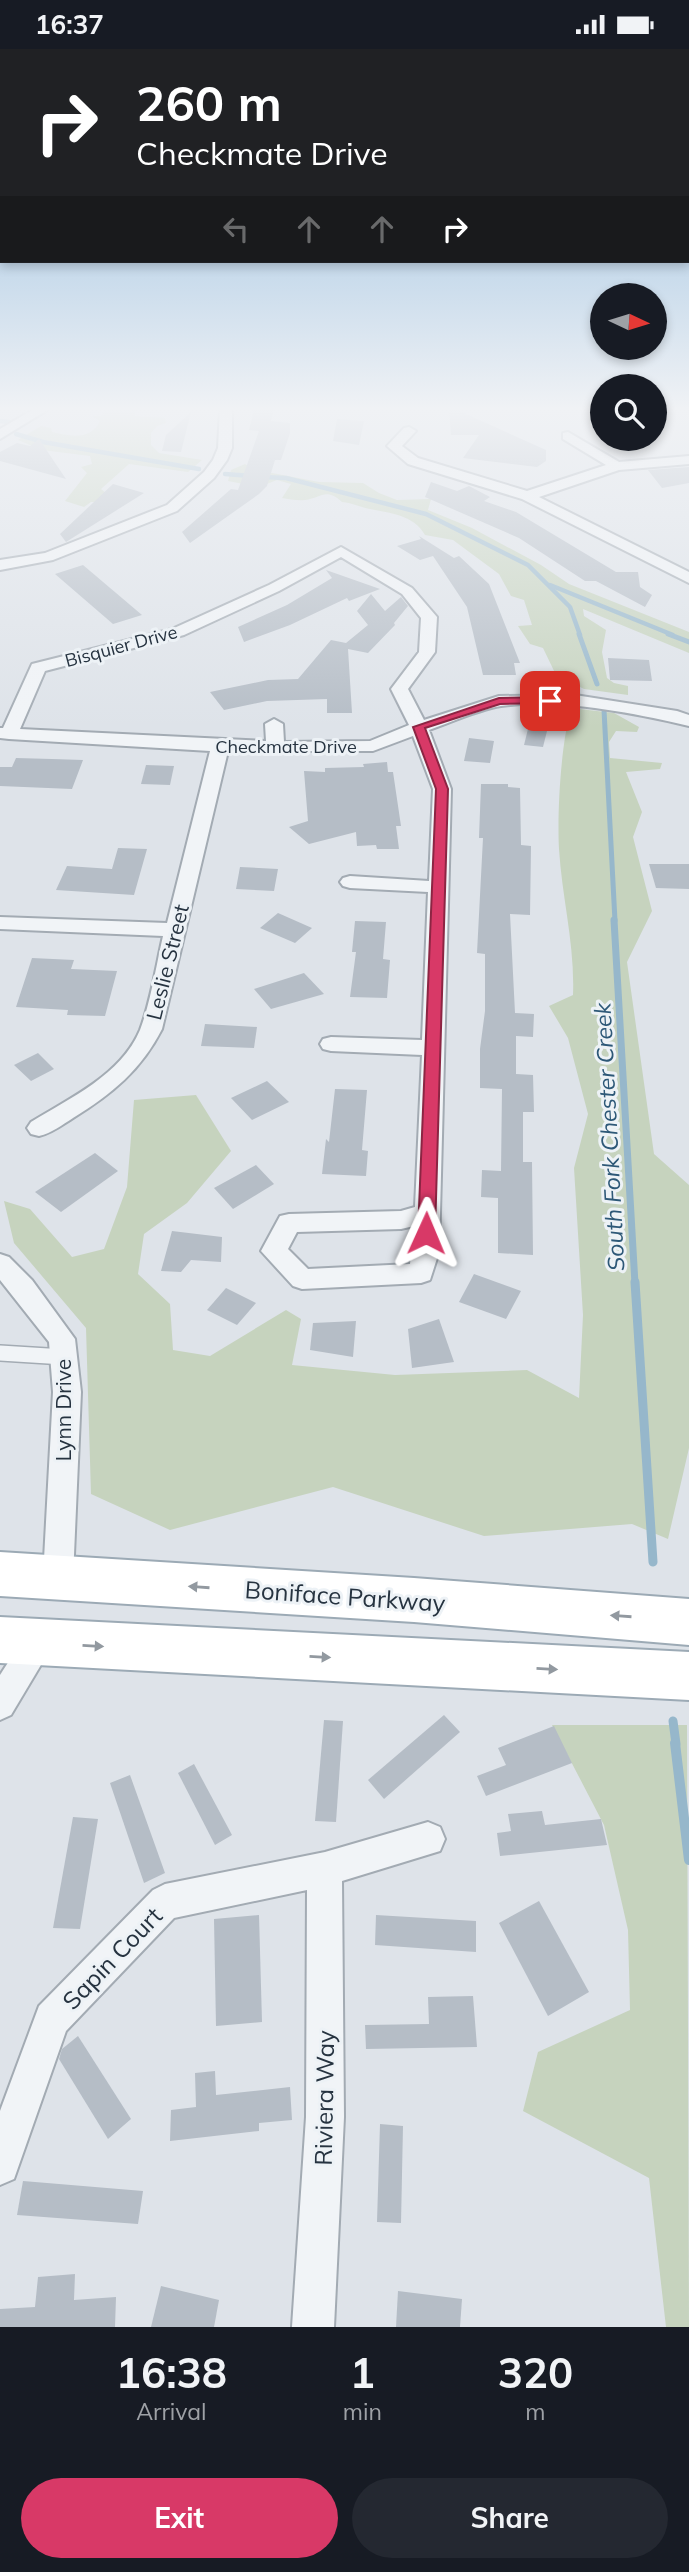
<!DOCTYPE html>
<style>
:root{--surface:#171b24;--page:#242831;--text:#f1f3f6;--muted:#9ea1a6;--accent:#d83967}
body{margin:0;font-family:Mulish,sans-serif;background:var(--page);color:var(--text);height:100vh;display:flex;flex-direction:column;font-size:26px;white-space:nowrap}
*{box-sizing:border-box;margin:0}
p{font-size:23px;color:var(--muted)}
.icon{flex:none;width:38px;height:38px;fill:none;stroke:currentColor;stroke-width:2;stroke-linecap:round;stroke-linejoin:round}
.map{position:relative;height:2278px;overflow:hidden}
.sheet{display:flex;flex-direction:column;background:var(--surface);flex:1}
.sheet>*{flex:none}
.hud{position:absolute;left:0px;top:0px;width:690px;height:214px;box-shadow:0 4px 10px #0003;background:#202124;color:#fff;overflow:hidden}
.needle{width:46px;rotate:94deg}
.tools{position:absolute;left:590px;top:234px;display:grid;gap:14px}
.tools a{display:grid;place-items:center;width:77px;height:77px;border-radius:50%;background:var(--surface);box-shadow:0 4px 10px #0003;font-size:35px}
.pin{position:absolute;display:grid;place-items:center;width:60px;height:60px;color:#fff;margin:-30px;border-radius:14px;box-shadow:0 4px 10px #0006}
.me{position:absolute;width:77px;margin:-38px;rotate:1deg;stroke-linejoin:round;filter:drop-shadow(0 0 5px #0008)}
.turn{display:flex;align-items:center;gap:24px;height:147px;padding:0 21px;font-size:32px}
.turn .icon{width:91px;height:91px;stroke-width:2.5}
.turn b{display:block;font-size:49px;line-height:60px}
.lanes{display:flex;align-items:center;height:66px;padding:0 21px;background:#0003;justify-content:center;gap:35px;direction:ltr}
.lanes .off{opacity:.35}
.eta{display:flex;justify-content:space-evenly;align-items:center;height:119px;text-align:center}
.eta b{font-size:42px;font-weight:700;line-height:49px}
.cta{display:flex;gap:14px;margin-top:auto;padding:14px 21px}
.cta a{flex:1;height:80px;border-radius:42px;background:var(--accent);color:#fff;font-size:28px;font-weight:700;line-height:80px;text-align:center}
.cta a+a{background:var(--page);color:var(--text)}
.status{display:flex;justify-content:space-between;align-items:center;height:49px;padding:0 35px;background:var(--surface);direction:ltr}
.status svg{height:19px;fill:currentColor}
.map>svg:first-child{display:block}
.green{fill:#c6d3be}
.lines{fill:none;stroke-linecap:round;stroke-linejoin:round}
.stream-far4{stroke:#96b7cb;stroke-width:4.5}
.stream-far3{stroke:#96b7cb;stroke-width:5}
.stream-far2{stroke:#96b7cb;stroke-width:7}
.stream-far1{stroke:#96b7cb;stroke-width:9}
.stream{stroke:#96b7cb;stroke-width:10}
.building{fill:#b5bdc6}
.service-casing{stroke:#a3abb3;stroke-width:18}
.minor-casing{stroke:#a3abb3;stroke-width:4}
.primary-casing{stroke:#9caab5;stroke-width:4}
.service{stroke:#f1f4f7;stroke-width:15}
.minor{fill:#f1f4f7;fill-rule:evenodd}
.primary{fill:#fff;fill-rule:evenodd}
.oneway{fill:#9299a0}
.route{fill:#d83967;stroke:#8c2543;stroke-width:2}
.labels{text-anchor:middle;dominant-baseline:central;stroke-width:6;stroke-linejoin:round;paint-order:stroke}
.far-street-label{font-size:18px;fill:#263340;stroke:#edf2f6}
.street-label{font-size:21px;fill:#263340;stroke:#edf2f6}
.water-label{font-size:23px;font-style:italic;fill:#2d5877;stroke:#edf2f6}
.near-street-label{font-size:24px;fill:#263340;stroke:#edf2f6}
</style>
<div class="status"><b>16:37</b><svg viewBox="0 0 49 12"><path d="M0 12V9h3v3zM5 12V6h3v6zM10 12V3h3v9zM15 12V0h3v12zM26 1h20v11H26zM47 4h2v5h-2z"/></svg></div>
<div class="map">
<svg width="689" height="2278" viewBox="0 0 689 2278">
<rect width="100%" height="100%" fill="#dee3e9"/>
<!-- green -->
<g class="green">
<path d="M106,360H157L135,362V367L165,369L166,374L157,377L151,384V396L159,404L202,411L188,423L129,415L101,440L112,449L110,453H91L84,458L65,452L87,424L81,418L92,415L90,407L42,401L18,391L41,377L51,379L52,383C69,387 91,392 100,372L92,367H101Z"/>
<path d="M245,415L252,420L319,433L363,434L379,444L397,451L431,450L428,461L472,479L541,516L569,535L689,583V604L583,560L584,567L606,581L602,603L607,629L614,634L628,637V646L584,640L556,626L543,599L530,595L518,577L532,576L524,551L511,547L499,525L453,491L425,486C414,466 390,464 370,460C360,458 353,454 342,453C326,438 321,449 305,451C298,452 289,450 282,449L291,435L277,431L259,438L228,432L231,421Z"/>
<path d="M571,659L614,664L639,678L637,683L616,682L609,693L610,709L662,714L660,720L626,723L642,763L633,788L652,862L627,913L654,1105L689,1136V1399L668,1490L632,1475L484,1487L333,1438L170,1481L91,1445L86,1279L14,1194L4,1152L30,1160L72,1208L104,1200L127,1138L134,1051L196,1046L231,1102L187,1154L144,1185L138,1225L170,1255L173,1301L210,1307L286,1261L301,1270L292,1316L395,1326L527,1321L579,1349L583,1266L574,1119L588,1065L568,989L549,957L573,946C575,896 562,849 559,800C557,761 561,696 571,659Z"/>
<polygon points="552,1676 687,1676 689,2278 666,2278 649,2129 523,2062 538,2003 630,1961 628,1881 604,1776"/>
</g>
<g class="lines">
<!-- stream-far4 -->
<g class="stream-far4">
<polyline points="0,372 9,373"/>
<polyline points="16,385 43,393 199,420"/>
<polyline points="225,425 251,427"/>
<polyline points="263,428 286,429 426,465 528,516 570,558 580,586"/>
<polyline points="550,536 673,586"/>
</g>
<!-- stream-far3 -->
<g class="stream-far3">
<polyline points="579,585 597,635"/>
<polyline points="668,585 689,593"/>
<polyline points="604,661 615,872"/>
</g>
<!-- stream-far2 -->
<polyline class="stream-far2" points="614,871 635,1235"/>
<!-- stream-far1 -->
<g class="stream-far1">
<polyline points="635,1233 653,1513"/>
<polyline points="673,1672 676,1695"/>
</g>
<!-- stream -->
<polyline class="stream" points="675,1694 689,1811"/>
</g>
<!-- building -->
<g class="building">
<polygon points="254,360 274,360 271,372 290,374 290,384 281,411 275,411 267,437 259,445 190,494 182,483 231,440 238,441 259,382 249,381"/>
<polygon points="449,360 455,360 546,401 546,412 537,418 463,409 479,386 451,386"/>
<polygon points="191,363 181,403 162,402 166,386"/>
<polygon points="337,370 364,372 359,396 333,392"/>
<polygon points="39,390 66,430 0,412 0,403 17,394 30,397"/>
<polygon points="689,418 689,434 662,439 648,421"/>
<polygon points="431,433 457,442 469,437 490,448 484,452 516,463 616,523 638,523 640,538 652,546 645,558 596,532 585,532 519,489 425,448"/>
<polygon points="113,435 144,444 66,493 60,485"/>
<polygon points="419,487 454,509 459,507 489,535 520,614 514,614 516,626 483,626 467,558 433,507 420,511 397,497 421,490"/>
<polygon points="83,516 142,566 113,575 55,525"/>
<polygon points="326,521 380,540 349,552 347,549 290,576 244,593 238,578 287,556 332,529"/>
<polygon points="371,545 385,562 401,548 408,557 394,574 395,576 368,604 348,600 352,664 327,664 327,650 267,652 224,661 210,643 268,631 298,630 331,591 346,594 368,576 357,562"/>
<polygon points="608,609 649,611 652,632 610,631"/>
<polygon points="530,672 549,674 543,698 524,696"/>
<polygon points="469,689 494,692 490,714 464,712"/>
<polygon points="16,709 52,710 83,711 72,740 0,737 0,718 12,718"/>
<polygon points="387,713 388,723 393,723 401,777 396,777 399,800 377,800 376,796 357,797 356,783 309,795 289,778 308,772 304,722 325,723 325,719 364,718 363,715"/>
<polygon points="146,716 174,717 170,736 141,735"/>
<polygon points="481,735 508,735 508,738 520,739 521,796 531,797 530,866 510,865 515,964 534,965 533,988 516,987 516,1025 533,1026 534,1063 523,1063 523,1113 532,1113 533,1206 498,1204 498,1149 481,1148 482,1121 501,1122 502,1040 480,1039 480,1000 485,962 485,905 477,904 483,789 479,789"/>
<polygon points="118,799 147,800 134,846 56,841 67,817 112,820"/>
<polygon points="649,815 689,815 689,840 656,839"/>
<polygon points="240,818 278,820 274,842 236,840"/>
<polygon points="278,864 312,879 295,894 260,879"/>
<polygon points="355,872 386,873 383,910 390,911 387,949 350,948 356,903 352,903"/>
<polygon points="32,909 74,911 71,920 117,922 105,967 67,966 68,961 16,958"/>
<polygon points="304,924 324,945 271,960 254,940"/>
<polygon points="205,975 257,978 254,999 201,997"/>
<polygon points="38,1004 54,1020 31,1032 14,1016"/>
<polygon points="267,1032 289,1053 252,1071 231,1049"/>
<polygon points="335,1040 367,1041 362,1101 368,1102 366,1127 322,1125 326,1090 329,1093"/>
<polygon points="95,1104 118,1122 61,1163 35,1143"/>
<polygon points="256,1116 274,1135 233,1160 214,1139"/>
<polygon points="172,1182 222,1188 221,1213 191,1211 181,1223 161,1222"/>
<polygon points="474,1225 521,1242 506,1270 459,1253"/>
<polygon points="226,1239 256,1254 237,1276 207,1261"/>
<polygon points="439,1270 454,1313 412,1319 408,1280"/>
<polygon points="356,1272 353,1308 310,1301 313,1274"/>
<polygon points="444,1666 460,1683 384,1750 368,1731"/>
<polygon points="324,1671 343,1672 336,1773 315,1772"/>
<polygon points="554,1677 572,1714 486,1747 477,1727 506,1716 498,1699"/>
<polygon points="194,1715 232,1786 215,1796 178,1724"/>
<polygon points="130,1726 165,1824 144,1834 110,1734"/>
<polygon points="542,1762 545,1776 601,1770 607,1796 500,1807 497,1784 511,1782 508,1765"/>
<polygon points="73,1768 98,1770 80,1880 53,1879"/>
<polygon points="539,1852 589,1943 548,1967 499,1874"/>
<polygon points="259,1866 262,1973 216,1977 214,1870"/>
<polygon points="376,1866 476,1872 476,1903 375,1896"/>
<polygon points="473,1947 477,1998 366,2000 365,1976 429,1975 428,1948"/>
<polygon points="78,1987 131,2070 108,2090 59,2010 62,2000"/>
<polygon points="215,2022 216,2046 290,2038 292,2071 259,2074 259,2082 170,2092 171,2061 196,2058 195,2024"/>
<polygon points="380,2075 403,2077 401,2174 377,2173"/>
<polygon points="23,2132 143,2142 138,2175 17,2166"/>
<polygon points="75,2225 74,2251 116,2248 115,2278 0,2278 0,2260 35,2258 38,2228"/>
<polygon points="161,2237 219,2251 214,2278 151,2278"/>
<polygon points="398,2242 462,2250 460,2278 396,2278"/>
</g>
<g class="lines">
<defs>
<polyline id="service" points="0,1304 64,1308"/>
<g id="minor">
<polygon points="34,360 49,360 0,390 0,380"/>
<polygon points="220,360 232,360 232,399 227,411 214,429 177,462 53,511 0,521 0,511 45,504 167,456 204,423 213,411 218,399"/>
<polygon points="409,378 416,382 402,397 418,409 527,442 606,416 563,390 563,384 568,383 619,413 689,407 689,415 619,421 539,448 689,523 689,534 522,450 408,415 387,397 404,379"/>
<path d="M341,498L412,539L437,568L435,603L408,640L424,671L499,647L575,646L677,662L689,666V677C634,664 558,649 501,657C477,661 452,673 429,681L451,740L439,1203L430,1231L421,1234L302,1240L293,1237L261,1202L280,1167L289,1165L401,1162L415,1158L422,1006L331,1002L323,1000L320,995L323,990L331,988L422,991L428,843L350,839L343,837L340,833L343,829L350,827L429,832L433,740L413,687L373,702H228L162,980C141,1021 112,1045 73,1069C62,1076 52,1084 39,1087L31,1085L27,1079L31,1073C70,1049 121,1026 140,981C151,952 156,917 163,887L0,880V868L167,874L210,702L9,690L0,689V679H3L32,615L172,580L269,536ZM341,508L402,545L421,569L419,603L391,640L409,676L370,692L284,693L283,675L274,670L265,675L266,692L20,680L45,622L184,586L279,542ZM414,1177L410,1215L308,1220L288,1200L297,1183L401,1180Z"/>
<polygon points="0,1205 9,1208 32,1231 75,1290 81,1343 73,1529 69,1539 58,1543 47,1539 43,1529 53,1343 49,1293 0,1231"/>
<polygon points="38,1579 49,1584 54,1594 11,1666 0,1671 0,1626 27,1584"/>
<polygon points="428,1773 440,1778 445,1790 440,1802 342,1832 344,2068 334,2278 292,2278 306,2068 307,1841 174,1869 66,1982 14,2130 0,2136 0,2062 39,1957 153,1841 165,1835 325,1803"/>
</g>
<g id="primary">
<polygon points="0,1503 414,1529 689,1550 689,1596 414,1573 0,1547"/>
<polygon points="0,1568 689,1603 689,1651 0,1614"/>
</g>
</defs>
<!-- service casing -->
<use href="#service" class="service-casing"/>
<!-- minor casing -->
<use href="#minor" class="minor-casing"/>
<!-- primary casing -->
<use href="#primary" class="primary-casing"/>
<!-- service -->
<use href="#service" class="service"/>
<!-- minor -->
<use href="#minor" class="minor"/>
<!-- primary -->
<use href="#primary" class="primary"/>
</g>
<!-- one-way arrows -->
<defs><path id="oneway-solid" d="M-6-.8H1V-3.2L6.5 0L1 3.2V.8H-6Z" transform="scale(1.75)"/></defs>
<g class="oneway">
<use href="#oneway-solid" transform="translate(199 1538) rotate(-176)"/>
<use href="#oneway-solid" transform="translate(621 1567) rotate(-176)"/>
<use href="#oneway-solid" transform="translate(93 1597) rotate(3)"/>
<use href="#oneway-solid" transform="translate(320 1608) rotate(3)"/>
<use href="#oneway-solid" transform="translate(547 1620) rotate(3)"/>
</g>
<!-- sky -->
<linearGradient id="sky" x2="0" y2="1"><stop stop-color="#87b5dc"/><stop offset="0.53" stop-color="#f0f2f5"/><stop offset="1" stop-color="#f0f2f5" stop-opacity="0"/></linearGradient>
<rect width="689" height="679" fill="url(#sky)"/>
<!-- route -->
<polygon class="route" points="550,648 554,649 554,654 500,655 425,679 448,740 435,1184 426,1190 418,1184 436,740 413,678 499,649"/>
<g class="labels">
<!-- far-street labels -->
<g class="far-street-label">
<text transform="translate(121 597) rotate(-15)">Bisquier Drive</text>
<text x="286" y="697">Checkmate Drive</text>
</g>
<!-- street labels -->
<g class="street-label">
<text transform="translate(167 913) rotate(-76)">Leslie Street</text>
<text transform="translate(63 1361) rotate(-90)">Lynn Drive</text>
</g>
<!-- water labels -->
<g class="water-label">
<text transform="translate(609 1088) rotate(-93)">South Fork Chester Creek</text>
</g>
<!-- near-street labels -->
<g class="near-street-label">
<text transform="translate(345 1547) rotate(4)">Boniface Parkway</text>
<text transform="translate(112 1909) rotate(-46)">Sapin Court</text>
<text transform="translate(324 2049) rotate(-89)">Riviera Way</text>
</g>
</g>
</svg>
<div class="tools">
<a><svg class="needle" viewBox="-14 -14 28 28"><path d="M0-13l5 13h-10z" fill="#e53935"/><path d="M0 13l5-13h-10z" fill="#9ea1a6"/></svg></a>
<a><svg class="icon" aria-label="search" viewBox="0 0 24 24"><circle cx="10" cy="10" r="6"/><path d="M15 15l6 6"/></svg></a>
</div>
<div class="pin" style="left:550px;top:652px;background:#d93025"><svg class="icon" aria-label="arrive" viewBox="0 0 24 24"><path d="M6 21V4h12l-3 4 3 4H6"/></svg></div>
<svg class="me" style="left:426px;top:1184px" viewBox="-20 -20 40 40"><path d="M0-17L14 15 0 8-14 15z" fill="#d83967" stroke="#fff" stroke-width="4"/></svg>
<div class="hud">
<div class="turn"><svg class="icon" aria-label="right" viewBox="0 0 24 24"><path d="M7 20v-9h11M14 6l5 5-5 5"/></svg><div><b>260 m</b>Checkmate Drive</div></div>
<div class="lanes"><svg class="icon off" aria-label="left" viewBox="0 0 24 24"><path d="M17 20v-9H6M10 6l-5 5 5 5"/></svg><svg class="icon off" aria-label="ahead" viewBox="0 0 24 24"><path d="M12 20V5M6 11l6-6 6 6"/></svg><svg class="icon off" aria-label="ahead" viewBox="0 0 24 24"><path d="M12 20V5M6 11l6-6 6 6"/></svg><svg class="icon" aria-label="right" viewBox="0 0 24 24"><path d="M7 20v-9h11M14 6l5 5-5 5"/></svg></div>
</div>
</div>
<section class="sheet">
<div class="eta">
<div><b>16:38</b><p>Arrival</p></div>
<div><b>1</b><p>min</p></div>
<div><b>320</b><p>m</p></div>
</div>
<div class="cta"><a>Exit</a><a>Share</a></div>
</section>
